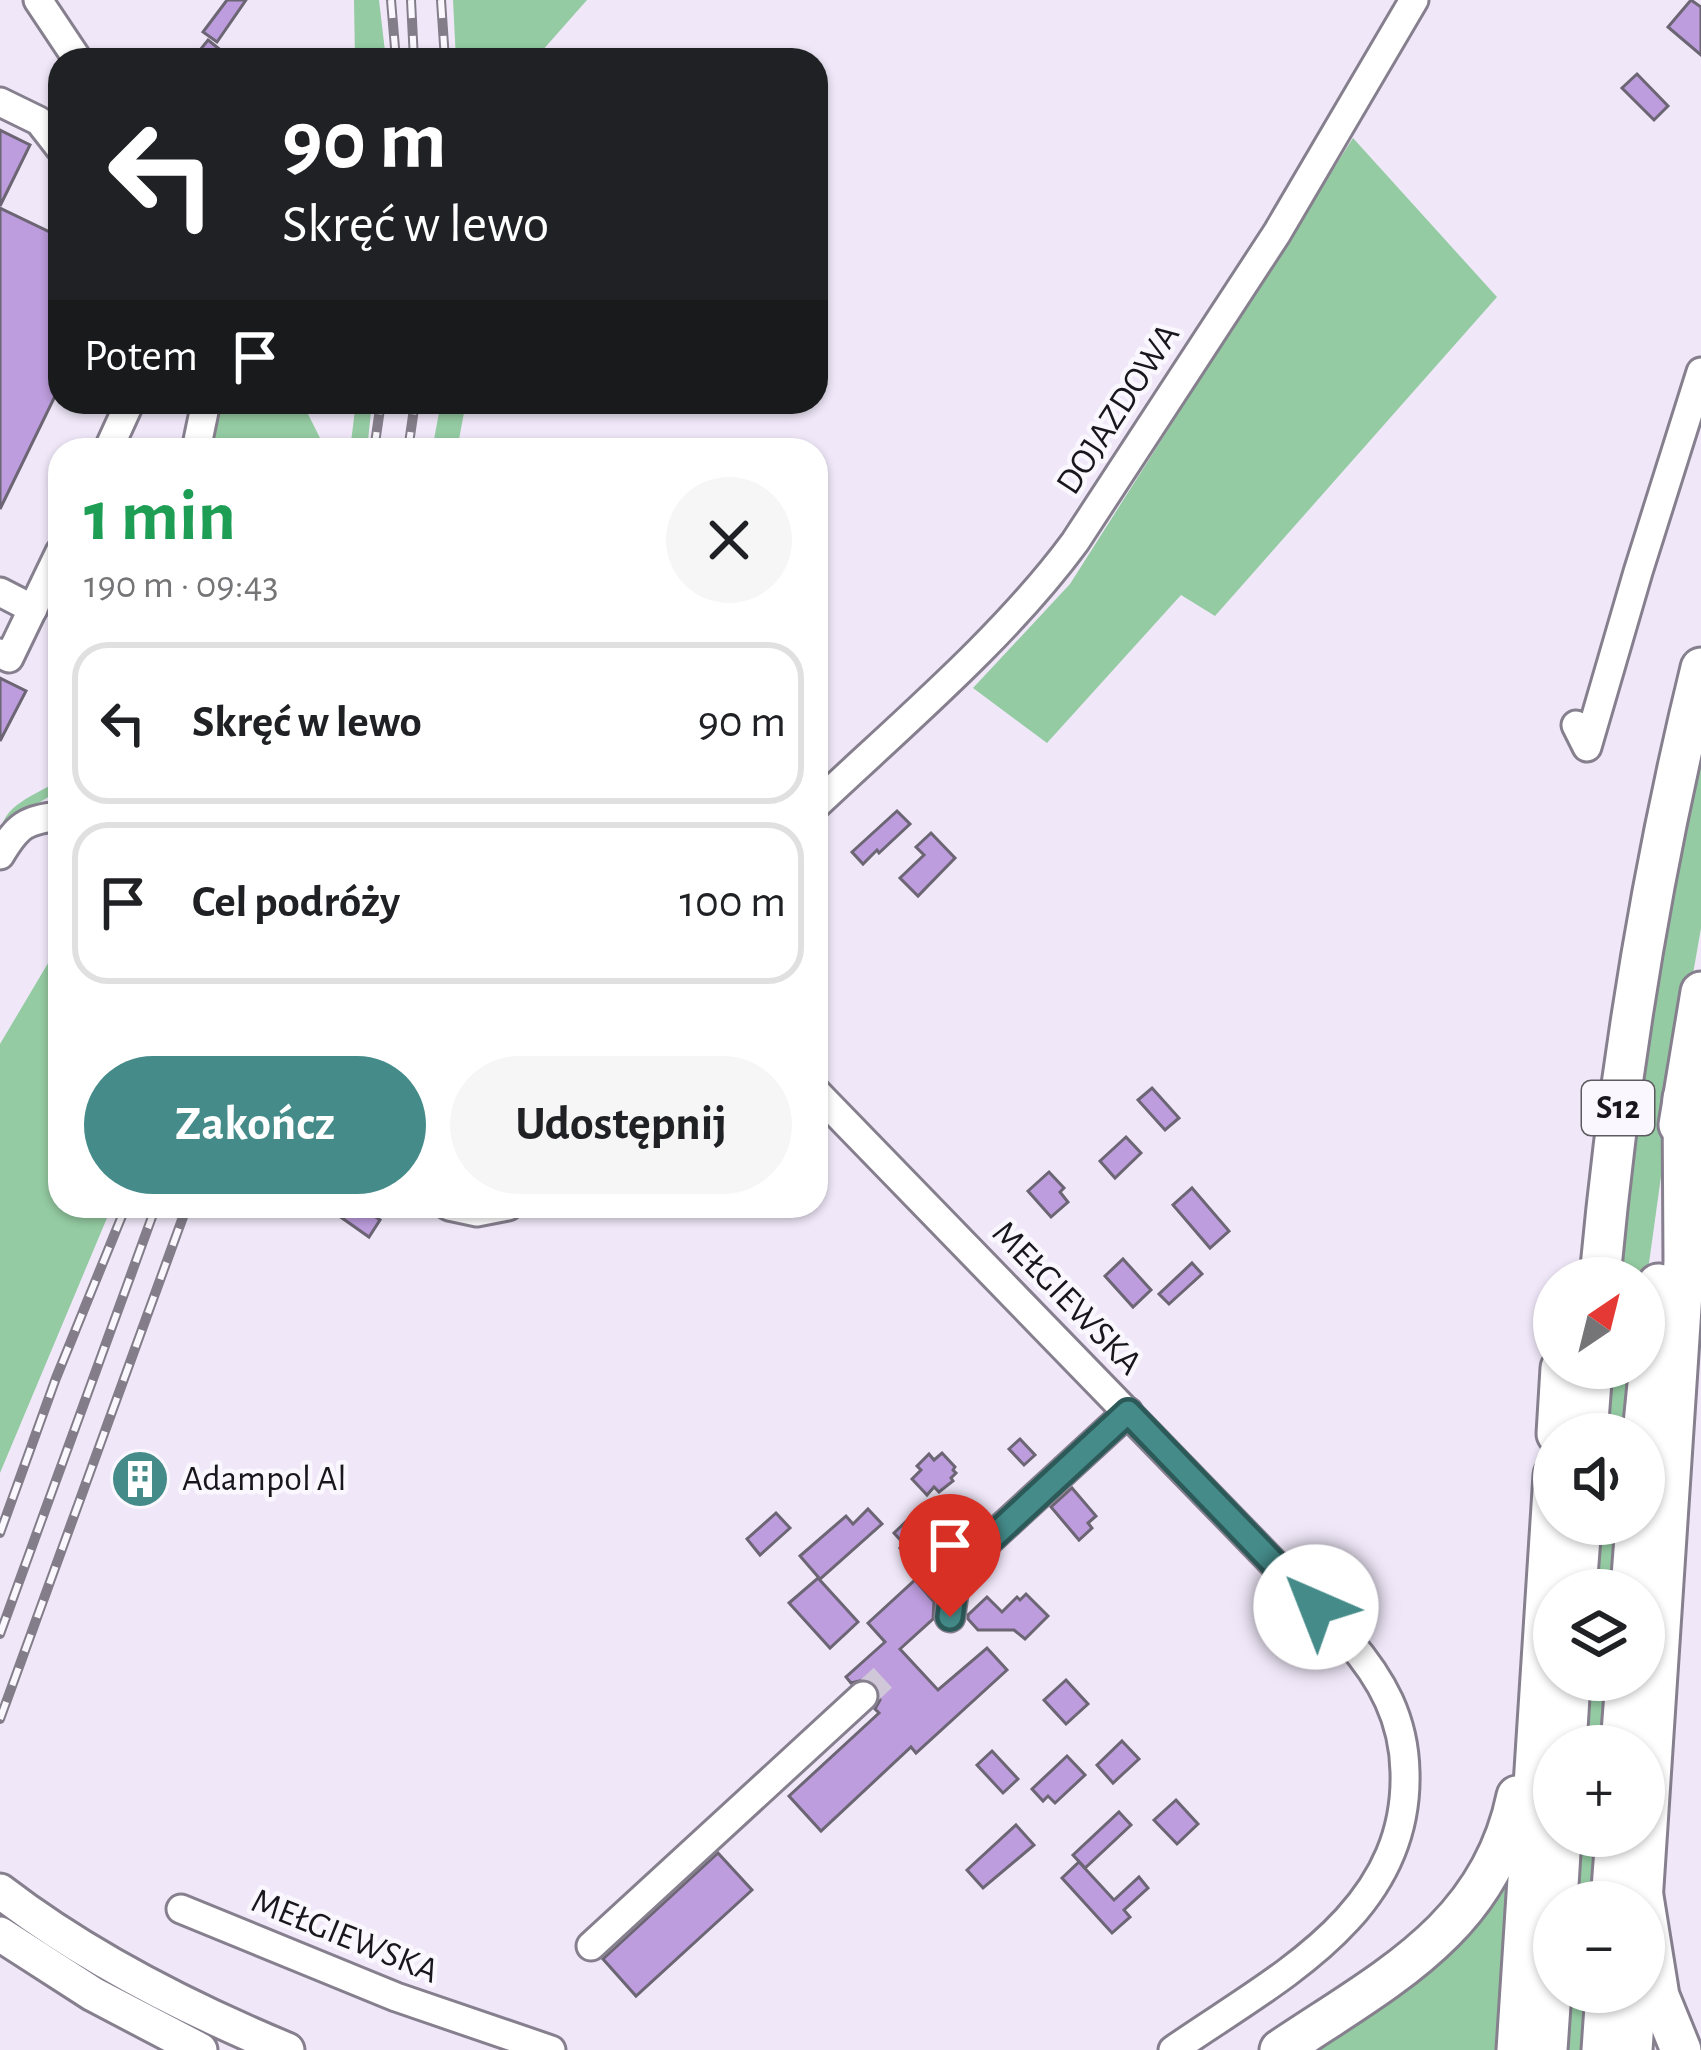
<!DOCTYPE html>
<html lang="pl">
<meta charset="utf-8">
<style>
:root{--surface:#fff;--page:#f6f6f6;--text:#202124;--muted:#757577;--line:#e0e0e0;--accent:#448b89}
body{margin:0;font-family:"Alegreya Sans",sans-serif;background:var(--page);color:var(--text);height:100vh;display:flex;flex-direction:column;font-size:45px;white-space:nowrap}
*{box-sizing:border-box;margin:0}
p{font-size:39px;color:var(--muted)}
.icon{flex:none;width:66px;height:66px;fill:none;stroke:currentColor;stroke-width:2;stroke-linecap:round;stroke-linejoin:round}
.map{position:relative;flex:1;overflow:hidden}
.side{position:absolute;left:48px;top:438px;width:780px;height:780px;display:flex;flex-direction:column;background:var(--surface);border-radius:36px;box-shadow:0 3px 9px #0004}
.side>*{flex:none}
.banner{position:absolute;left:48px;top:48px;width:780px;height:366px;border-radius:36px;box-shadow:0 3px 9px #0004;background:#202124;color:#fff;overflow:hidden}
.needle{width:78px;rotate:35deg}
.fabs{position:absolute;left:1533px;top:1257px;display:grid;gap:24px}
.fabs a{display:grid;place-items:center;width:132px;height:132px;border-radius:50%;background:var(--surface);box-shadow:0 3px 9px #0004;font-size:60px}
.pin{position:absolute;display:grid;place-items:center;width:102px;height:102px;color:#fff;margin:-123px -51px;border-radius:50% 50% 50% 0;rotate:-45deg;box-shadow:0 0 12px #0007}
.pin .icon{rotate:45deg}
.me{position:absolute;width:132px;margin:-66px;rotate:316deg;stroke-linejoin:round;filter:drop-shadow(0 0 9px #0008)}
.turn{display:flex;align-items:center;gap:42px;height:252px;padding:0 36px;font-size:54px}
.turn .icon{width:156px;height:156px;stroke-width:2.5}
.turn b{display:block;font-size:84px;line-height:102px}
.then{display:flex;align-items:center;height:114px;padding:0 36px;background:#0003;gap:24px;font-size:45px}
.round{display:grid;place-items:center;flex:none;width:126px;height:126px;border-radius:63px;background:var(--page)}
.summary{display:flex;align-items:center;justify-content:space-between;height:204px;padding:0 36px}
h1{font-size:72px;font-weight:600;line-height:90px;color:#1e9e55}
.button{display:flex;gap:24px;margin-top:auto;padding:24px 36px}
.button a{flex:1;height:138px;border-radius:72px;background:var(--accent);color:#fff;font-size:48px;font-weight:600;line-height:138px;text-align:center}
.button a+a{background:var(--page);color:var(--text)}
ul{padding:0;list-style:none}
li{display:flex;align-items:center;gap:36px;height:162px;margin:0 24px 18px;padding:0 12px;border:6px solid var(--line);border-radius:36px}
li div{flex:1}
li b{display:block;font-size:45px}
li em{font-style:normal}
.map>svg:first-child{display:block}
.green{fill:#94cba2}
.building{fill:#bd9ddd;stroke:#6c6573;stroke-width:3}
.lines{fill:none;stroke-linecap:round;stroke-linejoin:round}
.minor-tunnel{stroke:#d0c8d8;stroke-width:27;stroke-dasharray:27 14;stroke-linecap:butt}
.minor-casing{stroke:#867f8e;stroke-width:33}
.major-casing{stroke:#867f8e;stroke-width:39}
.highway-casing{stroke:#867f8e;stroke-width:45}
.minor{stroke:#fff;stroke-width:27}
.major{stroke:#fff;stroke-width:33}
.highway{stroke:#fff;stroke-width:39}
.rail-casing{stroke:#837d89;stroke-width:10}
.rail{stroke:#fbf7fe;stroke-width:6;stroke-dasharray:18;stroke-linecap:butt}
.route-casing{stroke:#2c5a59;stroke-width:30}
.route{stroke:#448b89;stroke-width:21}
.labels{text-anchor:middle;dominant-baseline:central;stroke-width:9;stroke-linejoin:round;paint-order:stroke}
.shield{fill:#fbf7fe;stroke:#5d5a60;stroke-width:3}
.shield-label{font-size:33px;font-weight:bold;fill:#19161c}
.street-label{font-size:36px;fill:#19161c;stroke:#fbf7fe}
.poi-label{font-size:36px;fill:#19161c;stroke:#fbf7fe;text-anchor:start}
</style>
<div class="map">
<svg width="1701" height="2050" viewBox="0 0 1701 2050">
<rect width="100%" height="100%" fill="#f0e8f9"/>
<!-- green -->
<g class="green">
<polygon points="354,0 379,0 386,60 355,60"/>
<polygon points="453,0 587,0 534,60 456,60"/>
<polygon points="1353,138 1497,297 1215,616 1181,595 1047,743 973,688 1070,584"/>
<polygon points="221,402 302,402 326,450 212,450"/>
<polygon points="356,402 372,402 367,450 350,450"/>
<polygon points="441,402 466,402 457,450 432,450"/>
<polygon points="1701,727 1701,928 1674,1083 1644,1299 1644,1278 1612,1278 1636,1077"/>
<path d="M60,780V790L22,813L0,837C0,805 36,795 60,780Z"/>
<polygon points="60,943 60,1206 112,1206 0,1473 0,1044"/>
<polygon points="1605,1368 1638,1368 1632,1434 1600,1434"/>
<polygon points="1594,1524 1625,1524 1621,1590 1589,1590"/>
<polygon points="1583,1680 1615,1680 1610,1746 1579,1746"/>
<polygon points="1572,1836 1604,1836 1599,1902 1568,1902"/>
<polygon points="1515,1868 1500,2050 1309,2050 1476,1921"/>
<polygon points="1563,1992 1593,1992 1590,2050 1559,2050"/>
</g>
<!-- building -->
<g class="building">
<polygon points="227,0 246,0 217,42 203,32"/>
<polygon points="1691,0 1701,7 1701,55 1668,27"/>
<polygon points="208,40 233,60 192,60"/>
<polygon points="1637,74 1668,106 1654,120 1622,88"/>
<polygon points="0,130 30,145 0,206"/>
<polygon points="0,208 60,237 60,386 0,509"/>
<polygon points="0,678 26,691 0,741"/>
<polygon points="897,811 910,824 879,853 877,850 863,864 852,852"/>
<polygon points="931,833 955,858 918,896 900,878 924,855 916,847"/>
<polygon points="1152,1088 1179,1118 1165,1130 1138,1100"/>
<polygon points="1126,1137 1141,1153 1115,1178 1100,1161"/>
<polygon points="1049,1172 1064,1188 1060,1192 1068,1202 1051,1217 1028,1191"/>
<polygon points="1192,1188 1229,1231 1210,1248 1173,1205"/>
<polygon points="325,1206 360,1206 380,1220 369,1237"/>
<polygon points="1123,1259 1151,1290 1133,1307 1105,1276"/>
<polygon points="1192,1263 1202,1274 1169,1304 1159,1294"/>
<polygon points="1020,1439 1035,1455 1024,1465 1009,1449"/>
<polygon points="942,1453 955,1467 953,1470 956,1473 951,1478 953,1481 939,1492 934,1487 927,1495 912,1479 921,1470 917,1466 929,1454 934,1460"/>
<polygon points="131,1458 159,1467 148,1500 120,1490"/>
<polygon points="1072,1488 1096,1516 1088,1523 1092,1528 1079,1540 1051,1507"/>
<polygon points="868,1509 882,1524 820,1579 800,1556 846,1516 853,1524"/>
<polygon points="917,1511 935,1530 929,1535 939,1546 917,1566 900,1548 904,1544 894,1533"/>
<polygon points="776,1513 790,1528 760,1555 747,1539"/>
<polygon points="818,1578 858,1622 830,1648 789,1603"/>
<polygon points="915,1580 934,1602 933,1619 900,1649 938,1690 987,1648 1007,1670 916,1753 911,1747 821,1831 789,1796 879,1713 875,1709 880,1700 877,1685 867,1679 851,1683 846,1677 885,1642 868,1623"/>
<polygon points="1026,1594 1048,1616 1025,1639 1014,1630 978,1630 968,1619 968,1615 987,1597 1002,1612 1017,1597 1020,1600"/>
<polygon points="1066,1680 1088,1704 1066,1724 1044,1700"/>
<polygon points="1122,1741 1139,1759 1113,1783 1097,1765"/>
<polygon points="992,1751 1018,1779 1003,1793 977,1765"/>
<polygon points="1067,1756 1085,1775 1055,1803 1048,1796 1043,1801 1032,1789"/>
<polygon points="1176,1800 1198,1824 1177,1844 1154,1820"/>
<polygon points="1119,1812 1131,1825 1085,1868 1073,1855"/>
<polygon points="1016,1825 1034,1845 983,1888 967,1870"/>
<polygon points="718,1853 752,1890 636,1996 603,1959"/>
<polygon points="1079,1862 1114,1900 1139,1877 1148,1888 1124,1910 1130,1917 1112,1933 1062,1878"/>
</g>
<g class="lines">
<!-- minor-tunnel -->
<polyline class="minor-tunnel" points="863,1696 888,1673"/>
<defs>
<g id="minor">
<polyline points="38,0 78,60"/>
<polyline points="0,102 39,121 60,148"/>
<polyline points="108,450 130,402"/>
<polyline points="196,450 206,402"/>
<polyline points="0,592 33,609"/>
<polyline points="0,653 9,658 60,552"/>
<polyline points="1576,725 1587,747 1638,572 1701,372"/>
<path d="M816,805C903,723 1005,637 1075,542L1277,233L1414,0"/>
<path d="M0,855C18,825 25,820 60,816"/>
<path d="M816,1092L1348,1640C1382,1679 1404,1719 1405,1772C1409,1915 1275,1979 1173,2050"/>
<polyline points="449,1206 477,1212 508,1206"/>
<polyline points="942,1583 1128,1412"/>
<polyline points="950,1617 956,1571"/>
<polyline points="181,1909 396,1997 551,2050"/>
<polyline points="591,1946 863,1696"/>
</g>
<g id="major">
<path d="M0,1891C87,1958 186,2008 287,2050"/>
<polyline points="0,1934 93,1994 200,2050"/>
</g>
<g id="highway">
<polyline points="1679,1125 1701,992"/>
<path d="M1600,1278C1619,1072 1652,868 1701,668"/>
<polyline points="1557,1434 1561,1368"/>
<polyline points="1587,1434 1592,1368"/>
<polyline points="1643,1434 1658,1284"/>
<polyline points="1576,1590 1581,1524"/>
<polyline points="1631,1590 1636,1524"/>
<polyline points="1566,1746 1570,1680"/>
<polyline points="1621,1746 1626,1680"/>
<polyline points="1642,1890 1659,1996 1681,2050"/>
<polyline points="1557,1902 1561,1836"/>
<polyline points="1611,1902 1616,1836"/>
<polyline points="1642,1902 1684,1262 1683,1098"/>
<path d="M1280,2050C1384,1980 1490,1929 1517,1796"/>
<polyline points="1517,2050 1554,1475"/>
<polyline points="1547,2050 1554,1946"/>
<polyline points="1602,2050 1606,1992"/>
<polyline points="1632,2050 1636,1992"/>
</g>
</defs>
<!-- minor casing -->
<use href="#minor" class="minor-casing"/>
<!-- major casing -->
<use href="#major" class="major-casing"/>
<!-- highway casing -->
<use href="#highway" class="highway-casing"/>
<!-- minor -->
<use href="#minor" class="minor"/>
<!-- major -->
<use href="#major" class="major"/>
<!-- highway -->
<use href="#highway" class="highway"/>
<defs>
<g id="rail">
<polyline points="391,0 396,60"/>
<polyline points="411,0 414,60"/>
<polyline points="441,0 445,60"/>
<polyline points="374,450 381,402"/>
<polyline points="408,450 415,402"/>
<polyline points="0,1533 56,1378 126,1206"/>
<polyline points="0,1634 156,1206"/>
<polyline points="0,1719 187,1206"/>
</g>
</defs>
<!-- rail casing -->
<use href="#rail" class="rail-casing"/>
<!-- rail -->
<use href="#rail" class="rail"/>
</g>
<g class="lines">
<defs>
<polyline id="route" points="950,1617 956,1571 1128,1412 1316,1607"/>
</defs>
<!-- route casing -->
<use href="#route" class="route-casing"/>
<!-- route -->
<use href="#route" class="route"/>
</g>
<!-- icons -->
<defs>
<symbol id="building-disc" viewBox="-11 -11 22 22"><circle r="9.5" fill="#448b89" stroke="#fbf7fe"/><path d="M-4-6H4V6H1V3H-1V6H-4ZM-2.5-4.3h1.7v1.8h-1.7ZM.8-4.3h1.7v1.8H.8ZM-2.5-1h1.7V.8h-1.7ZM.8-1h1.7V.8H.8Z" fill="#fff"/></symbol>
</defs>
<g fill-rule="evenodd">
<use href="#building-disc" x="107" y="1446" width="66" height="66"/>
</g>
<g class="labels">
<!-- shield labels -->
<rect class="shield" x="1582" y="1081" width="72" height="54" rx="9"/>
<g class="shield-label">
<text x="1618" y="1108">S12</text>
</g>
<!-- street labels -->
<g class="street-label">
<text transform="translate(1118 409) rotate(-57)">DOJAZDOWA</text>
<text transform="translate(1067 1298) rotate(46)">MEŁGIEWSKA</text>
<text transform="translate(345 1936) rotate(22)">MEŁGIEWSKA</text>
</g>
<!-- poi labels -->
<g class="poi-label">
<text x="182" y="1479">Adampol Al</text>
</g>
</g>
</svg>
<div class="fabs">
<a><svg class="needle" viewBox="-14 -14 28 28"><path d="M0-13l5 13h-10z" fill="#e53935"/><path d="M0 13l5-13h-10z" fill="#757577"/></svg></a>
<a><svg class="icon" aria-label="sound" viewBox="0 0 24 24"><path d="M4 9h4l5-4v14l-5-4H4zM17 9q2 3 0 6"/></svg></a>
<a><svg class="icon" aria-label="layers" viewBox="0 0 24 24"><path d="M12 4l9 5-9 5-9-5zM3 14l9 5 9-5"/></svg></a>
<a>+</a>
<a>−</a>
</div>
<div class="pin" style="left:950px;top:1617px;background:#d93025"><svg class="icon" aria-label="arrive" viewBox="0 0 24 24"><path d="M6 21V4h12l-3 4 3 4H6"/></svg></div>
<svg class="me" style="left:1316px;top:1607px" viewBox="-20 -20 40 40"><circle r="19" fill="#fff"/><path d="M0-13L10 11 0 6-10 11z" fill="#448b89"/></svg>
<div class="banner">
<div class="turn"><svg class="icon" aria-label="left" viewBox="0 0 24 24"><path d="M17 20v-9H6M10 6l-5 5 5 5"/></svg><div><b>90 m</b>Skręć w lewo</div></div>
<div class="then">Potem<svg class="icon" aria-label="arrive" viewBox="0 0 24 24"><path d="M6 21V4h12l-3 4 3 4H6"/></svg></div>
</div>
<section class="side">
<div class="summary"><div><h1>1 min</h1><p>190 m · 09:43</p></div><a class="round"><svg class="icon" aria-label="close" viewBox="0 0 24 24"><path d="M6 6l12 12M18 6L6 18"/></svg></a></div>
<ul>
<li><svg class="icon" aria-label="left" viewBox="0 0 24 24"><path d="M17 20v-9H6M10 6l-5 5 5 5"/></svg><div><b>Skręć w lewo</b></div><em>90 m</em></li>
<li><svg class="icon" aria-label="arrive" viewBox="0 0 24 24"><path d="M6 21V4h12l-3 4 3 4H6"/></svg><div><b>Cel podróży</b></div><em>100 m</em></li>
</ul>
<div class="button"><a>Zakończ</a><a>Udostępnij</a></div>
</section>
</div>
